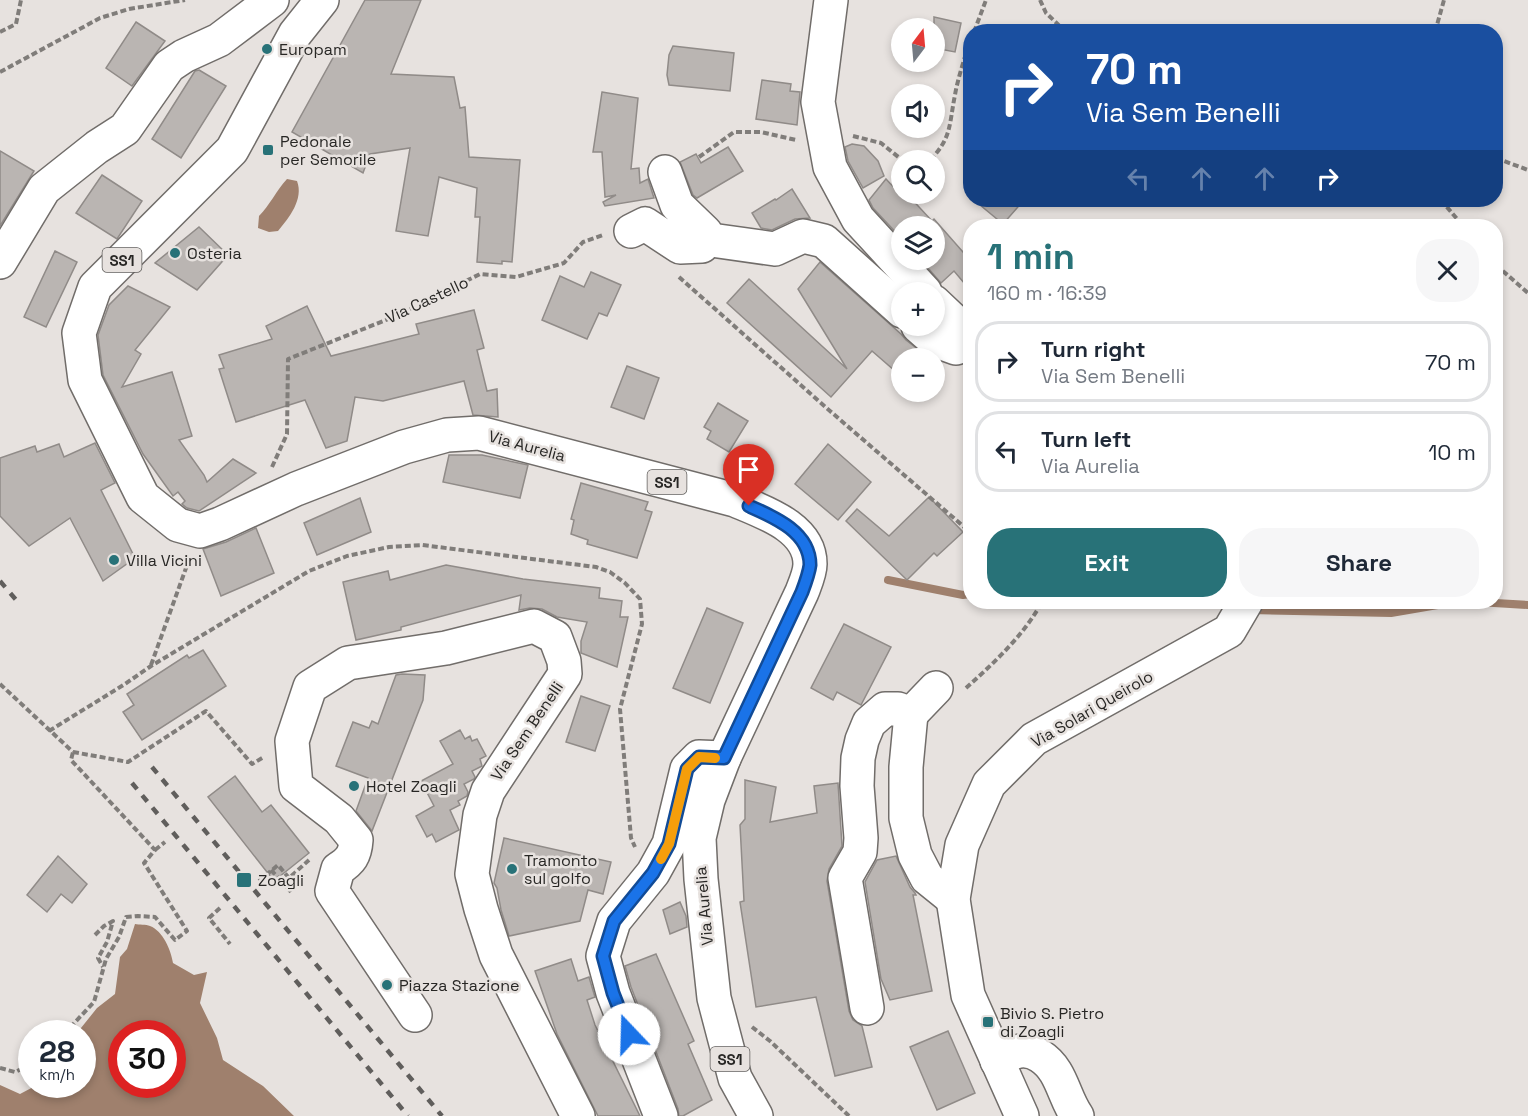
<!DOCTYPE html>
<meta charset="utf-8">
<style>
:root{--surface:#fff;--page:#f6f6f7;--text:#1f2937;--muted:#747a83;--line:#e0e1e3;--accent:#287278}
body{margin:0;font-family:"Space Grotesk",sans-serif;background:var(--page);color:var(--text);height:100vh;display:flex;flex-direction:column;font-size:22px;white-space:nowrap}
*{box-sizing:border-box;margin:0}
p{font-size:20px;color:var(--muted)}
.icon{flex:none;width:33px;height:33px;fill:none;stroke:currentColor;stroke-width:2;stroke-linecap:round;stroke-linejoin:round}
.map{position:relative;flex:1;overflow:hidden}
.side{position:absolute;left:963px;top:219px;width:540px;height:390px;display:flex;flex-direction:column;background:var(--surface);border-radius:24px;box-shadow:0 3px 9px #0003}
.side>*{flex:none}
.hud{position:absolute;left:963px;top:24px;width:540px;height:183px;border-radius:24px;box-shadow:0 3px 9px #0003;background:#1a4fa0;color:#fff;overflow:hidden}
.needle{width:39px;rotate:16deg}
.controls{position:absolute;left:891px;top:18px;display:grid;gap:12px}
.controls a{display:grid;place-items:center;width:54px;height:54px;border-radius:50%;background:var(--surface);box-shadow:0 3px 9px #0003;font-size:30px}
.speed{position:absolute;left:18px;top:1020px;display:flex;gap:12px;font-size:30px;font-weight:700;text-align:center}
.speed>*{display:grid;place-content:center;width:78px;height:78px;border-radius:50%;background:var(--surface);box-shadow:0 3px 9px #0003;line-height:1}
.speed small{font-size:15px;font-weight:400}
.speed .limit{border:9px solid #d22;background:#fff;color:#111}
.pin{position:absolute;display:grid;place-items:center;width:51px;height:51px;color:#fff;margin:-62px -26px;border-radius:50% 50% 50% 0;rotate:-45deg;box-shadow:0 0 6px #0007}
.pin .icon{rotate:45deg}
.me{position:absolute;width:66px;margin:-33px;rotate:339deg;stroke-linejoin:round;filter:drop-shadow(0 0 4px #0008)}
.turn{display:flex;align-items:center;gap:21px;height:126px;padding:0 24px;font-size:27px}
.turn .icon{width:78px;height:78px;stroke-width:2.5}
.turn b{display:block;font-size:42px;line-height:51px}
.lanes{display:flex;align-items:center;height:57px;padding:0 24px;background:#0003;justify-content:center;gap:30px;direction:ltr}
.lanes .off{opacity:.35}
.round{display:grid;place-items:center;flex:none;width:63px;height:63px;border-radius:24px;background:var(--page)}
.summary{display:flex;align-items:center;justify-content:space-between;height:102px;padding:0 24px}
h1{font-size:36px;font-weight:800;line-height:45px;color:var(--accent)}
.cta{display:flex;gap:12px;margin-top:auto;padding:12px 24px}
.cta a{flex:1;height:69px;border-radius:24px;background:var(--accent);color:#fff;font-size:24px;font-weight:800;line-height:69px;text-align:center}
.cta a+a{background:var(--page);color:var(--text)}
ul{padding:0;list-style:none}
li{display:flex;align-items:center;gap:18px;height:81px;margin:0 12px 9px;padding:0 12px;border:3px solid var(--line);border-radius:24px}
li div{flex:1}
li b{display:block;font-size:22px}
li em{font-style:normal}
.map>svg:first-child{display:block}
.water{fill:#9f806d;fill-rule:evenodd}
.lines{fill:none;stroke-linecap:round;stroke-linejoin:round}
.stream{stroke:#9f806d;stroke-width:8}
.building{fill:#bab5b2;stroke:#908b88;stroke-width:1.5}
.minor-casing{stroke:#716d6a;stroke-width:36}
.major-casing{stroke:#716d6a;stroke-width:36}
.path{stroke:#807d7a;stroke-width:4;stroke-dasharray:6 3;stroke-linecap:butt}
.minor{stroke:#fff;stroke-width:33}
.major{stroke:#fff;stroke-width:33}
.rail{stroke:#605e5c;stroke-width:4.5;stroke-dasharray:8 8;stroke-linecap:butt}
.route-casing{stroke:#114b97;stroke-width:15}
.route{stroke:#1a73e8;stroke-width:10}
.slow{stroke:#f59e0b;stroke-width:10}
.poi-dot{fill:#287278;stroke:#e7e2df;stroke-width:2}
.labels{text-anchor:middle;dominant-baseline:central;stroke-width:5;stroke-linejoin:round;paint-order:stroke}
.shield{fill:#e7e2df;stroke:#615f5d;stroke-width:1.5}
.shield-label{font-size:15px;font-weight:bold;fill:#282725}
.poi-label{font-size:16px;fill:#282725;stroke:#e7e2df;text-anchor:start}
.street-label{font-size:16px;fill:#282725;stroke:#e7e2df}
</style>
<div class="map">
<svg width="1528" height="1116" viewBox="0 0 1528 1116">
<rect width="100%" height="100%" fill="#e7e2df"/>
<!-- water -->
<g class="water">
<path d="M287,179L297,181C304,199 289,218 278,231L269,232L258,228L259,216C270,205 276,191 287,179Z"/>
<path d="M135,924C139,925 146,924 150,926C163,931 171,950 173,963L194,975L207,972L200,1003L217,1038L223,1060L263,1086L294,1116H0V1085L20,1094L37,1085L82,1084V1034L77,1033L97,1008L115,994L120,957L127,949ZM122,1034H172V1084H122Z"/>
</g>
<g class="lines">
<!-- stream -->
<g class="stream">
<polyline points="888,580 963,595 970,594"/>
<polyline points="1215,602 1235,607"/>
<polyline points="1478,602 1528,605"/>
<polyline points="1251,610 1391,613 1455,602"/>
</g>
</g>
<!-- building -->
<g class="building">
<polygon points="365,0 421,0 391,74 454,77 460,108 465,107 469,157 520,160 512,262 502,261 502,264 477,262 480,217 475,217 477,188 439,177 428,236 396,231 410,148 370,154 363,173 292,132"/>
<polygon points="934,17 961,23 955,52 934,48"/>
<polygon points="136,22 165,41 132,86 106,68"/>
<polygon points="673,46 734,53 730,91 669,85 667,75 669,55"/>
<polygon points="199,70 226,86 181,158 152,139 195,71"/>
<polygon points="762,80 791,84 790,91 800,92 797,125 756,119"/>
<polygon points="602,92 638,98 631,169 639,168 640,183 648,179 654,198 605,206 603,202 616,195 605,197 602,152 593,152"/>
<polygon points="852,144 864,146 878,161 884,176 863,188 848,161 845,147"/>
<polygon points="728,147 743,171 697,198 693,195 680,162 696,154 701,163"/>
<polygon points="0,151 34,171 0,226"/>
<polygon points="102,175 142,201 117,239 76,213"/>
<polygon points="886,179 900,194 907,194 932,221 934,219 970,260 970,290 954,271 941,283 921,260 934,260 934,226 902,226 902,239 873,208 869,200"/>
<polygon points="792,189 810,218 795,219 772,230 761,228 752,213 775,199 776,200"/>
<polygon points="974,200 1024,200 1003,224"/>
<polygon points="199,227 228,255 197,290 155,263"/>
<polygon points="55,251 77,262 46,327 24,317"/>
<polygon points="820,262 901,334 906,340 929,358 902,358 902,377 872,351 831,397 727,303 749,279 847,369 798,289"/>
<polygon points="591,272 621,285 607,316 599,313 587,339 542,320 560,276 584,287"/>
<polygon points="128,286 170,307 135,350 141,354 122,387 172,372 192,436 179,440 204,475 207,482 233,459 256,473 199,511 187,508 182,504 185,501 178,492 173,496 143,454 103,375 98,335 109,305"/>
<polygon points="307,306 331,356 419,334 416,324 474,310 484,348 477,350 487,391 497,389 498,417 473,415 464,381 383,401 355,397 347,441 326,448 305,400 236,422 219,369 224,368 219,355 272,339 266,326"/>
<polygon points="627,366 659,378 644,419 611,407"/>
<polygon points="718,403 748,421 729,452 707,439 711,431 704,427"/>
<polygon points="95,443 115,483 101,490 135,558 103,581 70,518 29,546 0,516 0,458 35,446 37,452 59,444 64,457"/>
<polygon points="828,444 871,482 838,520 795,484"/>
<polygon points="449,455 482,455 528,465 520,498 443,482"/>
<polygon points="581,483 648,502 645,510 652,512 637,558 587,544 588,540 571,534 574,520 571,519"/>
<polygon points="929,497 963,532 937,556 934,553 907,580 846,521 857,509 889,536"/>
<polygon points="360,498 371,532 317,555 304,523"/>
<polygon points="256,528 274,573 221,596 203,549 226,542"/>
<polygon points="446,565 523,579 600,588 599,598 622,601 620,617 628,617 617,667 581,653 581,641 587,622 557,617 542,609 530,608 519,610 521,595 401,627 401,630 356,640 343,582 388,571 390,580"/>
<polygon points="707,608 743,623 710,703 673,688"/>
<polygon points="844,624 891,647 861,705 837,692 833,700 811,688"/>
<polygon points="203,650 226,686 142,740 123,712 134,705 127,694 187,655 189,658"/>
<polygon points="402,674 425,675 423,700 372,831 356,811 368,778 336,766 353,722 369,728 372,721 378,724 396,675"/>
<polygon points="581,696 610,706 595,751 566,742"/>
<polygon points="460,730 465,739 470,736 472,741 477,739 486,756 480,759 482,766 472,771 475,777 474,779 464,784 468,792 467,796 458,801 460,805 450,810 459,830 436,842 432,834 427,837 416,816 434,806 421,781 453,764 440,741"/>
<polygon points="235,776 262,812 271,805 309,853 274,881 208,797"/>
<polygon points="745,780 776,787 770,822 817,813 814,786 838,783 842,846 829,869 827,881 849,1011 853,1020 862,1026 872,1067 835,1076 816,997 756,1007 740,902 744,901 740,825 745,819"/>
<polygon points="504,838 611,862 603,894 588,890 580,921 509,936 501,910 497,888 494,883"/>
<polygon points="58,856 87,884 72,903 61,894 47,912 27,895"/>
<polygon points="896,856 910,887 915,893 916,895 913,895 932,991 890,1000 881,979 865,882 877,860"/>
<polygon points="680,902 686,916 687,927 670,934 663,910"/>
<polygon points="656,954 694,1041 688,1044 712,1100 683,1116 679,1116 678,1109 631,987 625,966"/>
<polygon points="571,959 578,981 589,977 595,997 587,1000 595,1025 640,1116 598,1116 557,1034 535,971"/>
<polygon points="948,1031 975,1093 937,1110 910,1047"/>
</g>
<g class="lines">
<defs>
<g id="minor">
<polyline points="831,0 818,102 830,167 858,219 925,292"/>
<polyline points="631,231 645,224 680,247 702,246 705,232 677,205 665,172"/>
<polyline points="704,239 775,249 803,236 824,241 902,311"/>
<polyline points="0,262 44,189 97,147 125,129 169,66 184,56 219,40 272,0"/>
<polyline points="934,302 970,336"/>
<polyline points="918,326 934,340 956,348 970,343"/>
<polyline points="911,714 936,688"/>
<polyline points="867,1008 845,878 860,852 861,838 857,786 858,758 862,740 869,723 885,709 898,709 911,714 906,767 906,818 915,855 927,878 953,899"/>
<path d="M415,1015L332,891L338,869C351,861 355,855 356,840L339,819L296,786L292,741L310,687L348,663L446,648L534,626L555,637L564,661L565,674L488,791L480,815L472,874L481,909L496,955L578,1116"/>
<path d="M997,1061C1012,1052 1024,1046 1040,1056C1062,1070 1063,1096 1077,1116"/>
<polyline points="661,1116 613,993 603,956 614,921 653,873 669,844 687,769 699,757 724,758"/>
<polyline points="1022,1116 968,995 953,899 962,845 989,784 1034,739 1229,631 1246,602"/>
</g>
<path id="major" d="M322,0L295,34L232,150L95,287L79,333L85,380L143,497L178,525L200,531L220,524L296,489L404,447L447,435L479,433L735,500C763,512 810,527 810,564C810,573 805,584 802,592L724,758L708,800L699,838L701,879L714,998L735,1078L756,1116"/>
</defs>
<!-- minor casing -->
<use href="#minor" class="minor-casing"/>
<!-- major casing -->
<use href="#major" class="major-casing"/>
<!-- path -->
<g class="path">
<polyline points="1040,0 1046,13 1066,32"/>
<polyline points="0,32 16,24 21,0"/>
<polyline points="974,32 986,0"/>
<polyline points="1435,32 1444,0"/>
<polyline points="0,72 100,18 129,9 185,0"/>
<polyline points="853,136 881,143 902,160"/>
<polyline points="699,157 734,132 761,132 796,140"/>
<polyline points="1496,158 1528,170"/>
<path d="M930,160C952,138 949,124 955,95C958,77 965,58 970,40"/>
<polyline points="1441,200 1463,226"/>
<polyline points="1496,265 1528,293"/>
<polyline points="679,277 830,411 970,532"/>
<polyline points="272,467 287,434 288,359 396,316 480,274 516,277 564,263 583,242 603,235"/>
<polyline points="151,665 190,557"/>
<polyline points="0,684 73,752"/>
<path d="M966,688C994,663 1024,635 1042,602"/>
<polyline points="49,731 125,684 151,666 309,571 347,556 389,547 422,545 596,567 610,572 625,583 640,599 642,624 620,709 631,838 635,847"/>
<polyline points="73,752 128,762 206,711 252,764 264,757"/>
<polyline points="155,850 165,842"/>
<polyline points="271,870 291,892"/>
<polyline points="259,881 278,865 289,878 309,860"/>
<polyline points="220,908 209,918 230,944"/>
<polyline points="95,935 104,926 113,921 107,942 98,958 103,967"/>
<polyline points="752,1027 770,1041 849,1116"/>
<polyline points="64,1034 94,1002 106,959 119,937 126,917 138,916 155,917 175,940 187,931 144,863 155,850 71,760 73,752"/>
<polyline points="0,1068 15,1072 32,1064"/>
</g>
<!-- minor -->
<use href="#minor" class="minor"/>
<!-- major -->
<use href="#major" class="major"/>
<!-- rail -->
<g class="rail">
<polyline points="0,581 17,601"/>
<polyline points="152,767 442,1116"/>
<polyline points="132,783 408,1116"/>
</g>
</g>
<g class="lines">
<defs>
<path id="route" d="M629,1034L613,993L603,956L614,921L653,873L669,844L687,769L699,757L724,758L802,592C805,584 809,573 810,565C810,532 774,517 749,506"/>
</defs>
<!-- route casing -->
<use href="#route" class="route-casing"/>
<!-- route -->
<use href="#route" class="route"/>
<!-- slow -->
<polyline class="slow" points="661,859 669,844 687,769 699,757 715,758"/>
</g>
<!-- markers -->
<g class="poi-dot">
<circle cx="267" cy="49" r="6"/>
<rect x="262" y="144" width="12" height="12" rx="3"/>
<circle cx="175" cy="253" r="6"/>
<circle cx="114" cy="560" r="6"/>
<circle cx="354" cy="786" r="6"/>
<circle cx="512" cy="869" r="6"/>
<rect x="236" y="872" width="16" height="16" rx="3"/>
<circle cx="387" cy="985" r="6"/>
<rect x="982" y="1016" width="12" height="12" rx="3"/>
</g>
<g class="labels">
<!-- shield labels -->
<g class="shield">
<rect x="102.5" y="248" width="39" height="24" rx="4.5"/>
<rect x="647.5" y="470" width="39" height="24" rx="4.5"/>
<rect x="710.5" y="1047" width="39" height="24" rx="4.5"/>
</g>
<g class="shield-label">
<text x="122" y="260">SS1</text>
<text x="667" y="482">SS1</text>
<text x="730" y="1059">SS1</text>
</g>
<!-- poi labels -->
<g class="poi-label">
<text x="279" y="49">Europam</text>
<text x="280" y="141">Pedonale<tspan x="280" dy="18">per Semorile</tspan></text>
<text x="187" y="253">Osteria</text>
<text x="126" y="560">Villa Vicini</text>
<text x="366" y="786">Hotel Zoagli</text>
<text x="524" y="860">Tramonto<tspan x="524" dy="18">sul golfo</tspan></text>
<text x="258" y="880">Zoagli</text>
<text x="399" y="985">Piazza Stazione</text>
<text x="1000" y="1013">Bivio S. Pietro<tspan x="1000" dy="18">di Zoagli</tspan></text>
</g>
<!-- street labels -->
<g class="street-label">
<text transform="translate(427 300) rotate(-25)">Via Castello</text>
<text transform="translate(527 446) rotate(15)">Via Aurelia</text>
<text transform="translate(1092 709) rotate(-30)">Via Solari Queirolo</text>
<text transform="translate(527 731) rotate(-56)">Via Sem Benelli</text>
<text transform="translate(704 906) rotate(-95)">Via Aurelia</text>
</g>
</g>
</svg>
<div class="controls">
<a><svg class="needle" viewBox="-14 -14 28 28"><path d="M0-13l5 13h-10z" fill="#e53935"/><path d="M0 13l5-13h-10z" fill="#747a83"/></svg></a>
<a><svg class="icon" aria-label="sound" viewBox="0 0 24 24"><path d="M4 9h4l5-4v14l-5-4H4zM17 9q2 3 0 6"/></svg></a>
<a><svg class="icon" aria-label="search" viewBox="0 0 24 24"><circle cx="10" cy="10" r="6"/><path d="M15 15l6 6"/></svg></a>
<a><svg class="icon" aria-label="layers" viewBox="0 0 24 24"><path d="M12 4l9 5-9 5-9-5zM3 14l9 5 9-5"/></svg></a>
<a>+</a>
<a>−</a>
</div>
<div class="speed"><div>28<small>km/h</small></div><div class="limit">30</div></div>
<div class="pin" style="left:749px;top:506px;background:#d93025"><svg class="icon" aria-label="arrive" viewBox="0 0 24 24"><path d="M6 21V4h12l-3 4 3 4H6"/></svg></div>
<svg class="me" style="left:629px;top:1034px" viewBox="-20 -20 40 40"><circle r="19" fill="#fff"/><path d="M0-13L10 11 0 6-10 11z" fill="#1a73e8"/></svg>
<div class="hud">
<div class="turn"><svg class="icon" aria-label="right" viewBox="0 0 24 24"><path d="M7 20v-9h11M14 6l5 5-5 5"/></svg><div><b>70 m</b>Via Sem Benelli</div></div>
<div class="lanes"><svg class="icon off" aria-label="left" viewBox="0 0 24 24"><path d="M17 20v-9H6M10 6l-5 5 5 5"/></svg><svg class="icon off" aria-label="ahead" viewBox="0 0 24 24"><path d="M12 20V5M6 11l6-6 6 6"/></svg><svg class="icon off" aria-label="ahead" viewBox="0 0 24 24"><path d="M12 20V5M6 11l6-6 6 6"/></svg><svg class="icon" aria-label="right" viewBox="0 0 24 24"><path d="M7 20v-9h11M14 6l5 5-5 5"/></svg></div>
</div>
<section class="side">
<div class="summary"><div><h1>1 min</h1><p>160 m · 16:39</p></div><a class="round"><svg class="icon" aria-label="close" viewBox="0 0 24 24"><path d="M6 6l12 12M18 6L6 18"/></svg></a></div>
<ul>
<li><svg class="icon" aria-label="right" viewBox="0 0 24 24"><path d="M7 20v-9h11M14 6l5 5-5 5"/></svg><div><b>Turn right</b><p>Via Sem Benelli</p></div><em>70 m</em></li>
<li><svg class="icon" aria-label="left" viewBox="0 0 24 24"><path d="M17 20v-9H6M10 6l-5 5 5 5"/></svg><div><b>Turn left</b><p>Via Aurelia</p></div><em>10 m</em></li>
</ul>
<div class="cta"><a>Exit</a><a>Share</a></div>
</section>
</div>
